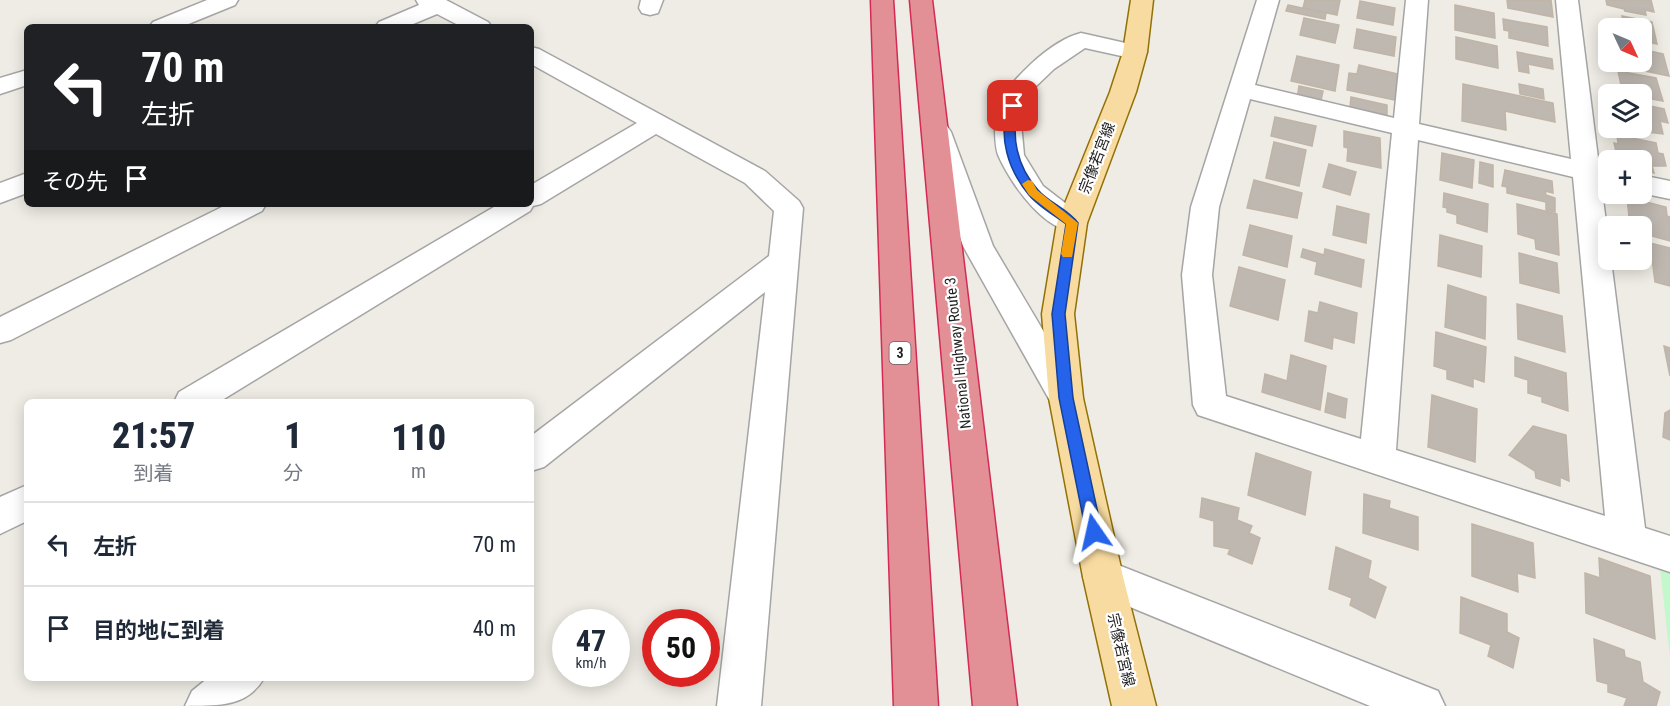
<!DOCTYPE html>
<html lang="ja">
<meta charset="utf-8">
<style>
:root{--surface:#fff;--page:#f2f2f3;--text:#1f2937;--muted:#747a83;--line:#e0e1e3}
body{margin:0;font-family:"Roboto Condensed","Noto Sans JP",sans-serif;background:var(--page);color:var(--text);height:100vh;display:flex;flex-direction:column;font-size:22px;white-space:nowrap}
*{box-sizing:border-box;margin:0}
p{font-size:20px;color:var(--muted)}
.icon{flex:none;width:33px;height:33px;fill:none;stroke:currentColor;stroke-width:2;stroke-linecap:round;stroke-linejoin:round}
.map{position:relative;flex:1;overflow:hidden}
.details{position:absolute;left:24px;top:399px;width:510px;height:282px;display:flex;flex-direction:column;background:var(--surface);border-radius:9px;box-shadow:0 3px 15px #0003}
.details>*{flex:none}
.hud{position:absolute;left:24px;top:24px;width:510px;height:183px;border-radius:9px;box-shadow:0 3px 15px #0003;background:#202124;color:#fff;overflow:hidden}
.needle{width:39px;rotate:134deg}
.fabs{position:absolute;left:1598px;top:18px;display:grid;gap:12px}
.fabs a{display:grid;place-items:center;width:54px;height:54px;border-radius:9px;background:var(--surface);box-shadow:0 3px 15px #0003;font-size:30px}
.speed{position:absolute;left:552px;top:609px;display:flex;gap:12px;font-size:30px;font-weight:700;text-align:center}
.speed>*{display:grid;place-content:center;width:78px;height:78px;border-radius:50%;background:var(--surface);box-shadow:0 3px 15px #0003;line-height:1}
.speed small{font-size:15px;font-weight:400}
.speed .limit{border:9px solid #d22;background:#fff;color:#111}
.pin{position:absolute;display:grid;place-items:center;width:51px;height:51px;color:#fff;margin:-26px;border-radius:12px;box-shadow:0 3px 9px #0006}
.me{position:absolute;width:66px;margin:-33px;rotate:349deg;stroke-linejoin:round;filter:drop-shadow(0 0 4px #0008)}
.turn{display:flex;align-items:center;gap:21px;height:126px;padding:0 18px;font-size:27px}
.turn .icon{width:78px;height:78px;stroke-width:2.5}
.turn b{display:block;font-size:42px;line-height:51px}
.then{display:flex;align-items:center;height:57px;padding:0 18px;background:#0003;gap:12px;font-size:22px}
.eta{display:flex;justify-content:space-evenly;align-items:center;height:102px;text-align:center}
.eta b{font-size:36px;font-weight:800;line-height:42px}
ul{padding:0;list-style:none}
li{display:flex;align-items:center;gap:18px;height:84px;padding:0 18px;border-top:2px solid var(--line)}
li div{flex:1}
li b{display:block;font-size:22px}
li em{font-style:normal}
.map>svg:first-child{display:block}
.park{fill:#c3f7cc}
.building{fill:#bfb8b1;stroke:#c0b4a7;stroke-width:1.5}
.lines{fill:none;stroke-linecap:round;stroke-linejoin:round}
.minor-casing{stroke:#a5a5a5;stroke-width:3}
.major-casing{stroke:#927106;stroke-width:3}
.highway-casing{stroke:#d32b54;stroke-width:3}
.minor{fill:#fff;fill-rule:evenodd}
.major{fill:#f8dba0;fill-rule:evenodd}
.highway{fill:#e38f96;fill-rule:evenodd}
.route{fill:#2563eb;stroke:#184099;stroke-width:1.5}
.slow{fill:#f59e0b}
.labels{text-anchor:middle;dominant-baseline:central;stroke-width:4.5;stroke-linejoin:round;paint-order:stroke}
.shield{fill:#fff;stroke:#626262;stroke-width:1.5}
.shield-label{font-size:14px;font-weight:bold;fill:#1e1e1e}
.street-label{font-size:15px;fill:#1e1e1e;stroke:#fff}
</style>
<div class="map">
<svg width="1670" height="706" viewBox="0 0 1670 706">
<rect width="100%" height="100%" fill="#eeece4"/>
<!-- park -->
<polygon class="park" points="1660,567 1670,570 1670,658"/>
<!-- building -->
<g class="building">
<polygon points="1305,0 1340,0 1337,15 1303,8"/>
<polygon points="1507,0 1551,0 1553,17 1508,8"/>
<polygon points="1606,0 1651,0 1654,12 1645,10 1646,15 1625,11 1624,9 1607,5"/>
<polygon points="1360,1 1395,8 1393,25 1357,18"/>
<polygon points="1288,5 1326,13 1325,19 1286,11"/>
<polygon points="1455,5 1494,13 1495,38 1455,30"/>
<polygon points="1622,16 1652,22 1657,44 1641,41 1641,28 1617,28 1617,27 1625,28"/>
<polygon points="1304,18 1339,25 1335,43 1300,35"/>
<polygon points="1503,19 1547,27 1548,46 1509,38 1509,31 1504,30"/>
<polygon points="1357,29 1396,37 1394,56 1354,48"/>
<polygon points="1456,37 1497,46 1498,68 1456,59"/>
<polygon points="1641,49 1663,54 1669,76 1626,67 1625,62 1641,62"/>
<polygon points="1517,52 1552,59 1553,69 1528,64 1529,73 1519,71"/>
<polygon points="1297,56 1339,65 1335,91 1291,81"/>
<polygon points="1359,65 1398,74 1395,100 1347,90 1349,73 1357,74"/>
<polygon points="1618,71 1656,78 1663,101 1641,97 1641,94 1623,94"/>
<polygon points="1463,84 1553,103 1555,122 1505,111 1506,130 1462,121"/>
<polygon points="1519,84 1543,89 1544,99 1520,94"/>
<polygon points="1299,86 1323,91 1320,105 1297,99"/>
<polygon points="1351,97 1387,105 1387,116 1350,107"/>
<polygon points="1641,104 1664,109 1668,123 1660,121 1663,134 1630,130 1629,128 1641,128"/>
<polygon points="1275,117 1316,126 1312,146 1271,136"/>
<polygon points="1344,131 1380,138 1381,168 1347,161 1348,148 1344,147"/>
<polygon points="1617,135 1656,143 1658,153 1663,154 1666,166 1652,166 1654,173 1641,170 1641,160 1618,160 1614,143 1618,144"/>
<polygon points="1274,142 1306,150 1299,186 1266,178"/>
<polygon points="1442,153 1474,160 1472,188 1440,180"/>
<polygon points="1480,162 1493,165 1493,187 1479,183"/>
<polygon points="1329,164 1356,172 1350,195 1323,187"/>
<polygon points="1505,170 1552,181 1553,193 1545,191 1546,195 1555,198 1555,212 1546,210 1546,202 1507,193 1507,187 1502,186"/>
<polygon points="1254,180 1302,193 1297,218 1247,208"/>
<polygon points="1444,193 1488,204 1487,232 1457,223 1457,215 1447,212 1447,208 1443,207"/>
<polygon points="1627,197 1666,207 1667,216 1670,217 1670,241 1641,233 1641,226 1630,226"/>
<polygon points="1517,204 1557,214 1559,255 1536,249 1535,239 1518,234"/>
<polygon points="1337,206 1369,214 1366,243 1333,235"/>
<polygon points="1250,225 1292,236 1287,267 1243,255"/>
<polygon points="1440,235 1482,246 1481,277 1438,266"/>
<polygon points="1650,243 1670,248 1670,286 1655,282"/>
<polygon points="1303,249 1324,255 1325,249 1364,260 1361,287 1315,274 1317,262 1301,257"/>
<polygon points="1519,253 1557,263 1559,293 1520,283"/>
<polygon points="1239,267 1285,280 1278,320 1230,306"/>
<polygon points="1448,285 1486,297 1485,339 1445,327"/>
<polygon points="1320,302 1357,313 1354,343 1333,337 1332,349 1305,341 1309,311 1318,313"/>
<polygon points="1517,304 1562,316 1565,352 1518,339"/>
<polygon points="1436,332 1486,347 1484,382 1473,378 1473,387 1447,379 1447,370 1434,366"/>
<polygon points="1664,346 1670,348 1670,376"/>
<polygon points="1291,355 1326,366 1320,410 1262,392 1265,374 1287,381"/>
<polygon points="1515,357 1566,373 1568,411 1542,402 1542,397 1528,393 1528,380 1515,376"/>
<polygon points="1328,393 1347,399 1345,418 1325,412"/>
<polygon points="1432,395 1477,409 1475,462 1428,447"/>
<polygon points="1670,410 1670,440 1663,437 1665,413"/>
<polygon points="1533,426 1566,435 1569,481 1560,477 1560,486 1536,478 1535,471 1509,455"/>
<polygon points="1256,453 1311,472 1305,515 1248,495"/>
<polygon points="1364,494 1390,501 1389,508 1418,517 1418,550 1363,533"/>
<polygon points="1202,498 1239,508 1237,520 1252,526 1249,533 1260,538 1252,564 1228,554 1230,549 1214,546 1214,521 1200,517"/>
<polygon points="1472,524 1533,543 1535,578 1517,573 1518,592 1472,576"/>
<polygon points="1336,547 1371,561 1368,578 1386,587 1375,618 1350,605 1352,598 1329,589"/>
<polygon points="1599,558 1650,576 1655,639 1586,613 1585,573 1600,578"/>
<polygon points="1461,597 1507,614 1507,632 1519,638 1513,668 1488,656 1491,645 1460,633"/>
<polygon points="1594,639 1624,650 1625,657 1640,662 1643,682 1660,692 1656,706 1624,706 1627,698 1608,692 1608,684 1597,681"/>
</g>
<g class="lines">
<defs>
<g id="minor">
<polygon points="207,0 238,0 235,5 181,27 149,27 153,22"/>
<polygon points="416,0 446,0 488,22 492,27 462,27 437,14 406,27 375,27 379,22 419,5"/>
<polygon points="641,0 663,0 658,13 650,15 642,13 639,8"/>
<path d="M1257,0H1279L1255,85L1394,118L1406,0H1428L1419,124L1571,159L1556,0H1578L1599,166L1608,168V184H1601L1608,237V260H1611L1645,528L1670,536V572L1198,415L1193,405L1182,275L1191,207ZM1250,99L1392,133L1361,439L1226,396L1212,275L1219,207ZM1418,140L1573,177L1605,516L1396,450Z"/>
<path d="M1081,33L1143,47L1147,52L1143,57L1135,59L1085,48L1054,69L1030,92L1021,123L1024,155L1043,186L1082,216L1087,223L1082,230C1049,239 1011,184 999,157C995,149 995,134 995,125C996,99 1013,81 1031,64C1044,52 1064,37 1081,33Z"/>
<polygon points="531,47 539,49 765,171 799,201 803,208 761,706 717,706 765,292 544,467 531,471 531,436 769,256 774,211 745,183 656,134 541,204 533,206 530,211 219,402 174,402 179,392 499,204 531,204 531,185 637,123 531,64"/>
<polygon points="27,70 27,85 0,94 0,78"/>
<polygon points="938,124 947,126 951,132 993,246 1083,398 1078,408 1066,412 1054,408 963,246 925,132 929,126"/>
<polygon points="27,173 27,193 0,203 0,183"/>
<polygon points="1641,175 1670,181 1670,199 1641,193"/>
<polygon points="228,204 266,204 262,211 11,340 0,343 0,317"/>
<polygon points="27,485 27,521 0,534 0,497"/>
<polygon points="1103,559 1438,691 1445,706 1370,706 1089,590 1083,577 1089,564"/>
<path d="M208,678H264C248,706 221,706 185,706L192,691Z"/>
</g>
<polygon id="major" points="1131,0 1153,0 1147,52 1136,92 1087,223 1074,314 1083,398 1123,577 1156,706 1112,706 1083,577 1049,398 1042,314 1057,223 1110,92 1123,52"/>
<g id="highway">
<polygon points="871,0 893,0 938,706 894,706"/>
<polygon points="910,0 932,0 1017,706 973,706"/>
</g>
</defs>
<!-- minor casing -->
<use href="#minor" class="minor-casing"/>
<!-- major casing -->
<use href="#major" class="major-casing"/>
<!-- highway casing -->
<use href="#highway" class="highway-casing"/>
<!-- minor -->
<use href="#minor" class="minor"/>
<!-- major -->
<use href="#major" class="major"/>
<!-- highway -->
<use href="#highway" class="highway"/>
</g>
<!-- route -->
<path class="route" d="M1013,103L1019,106C1010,135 1017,167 1038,190C1049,203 1068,209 1078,223L1065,314L1073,398L1102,532L1099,537L1094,539L1088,537L1086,532L1059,398L1052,314L1066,224C1054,215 1038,206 1029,195C1008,170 998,137 1008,106Z"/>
<!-- slow -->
<polygon class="slow" points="1028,180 1032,181 1037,190 1078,223 1072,257 1063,257 1061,254 1066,224 1029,195 1022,184"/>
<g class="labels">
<!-- shield labels -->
<rect class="shield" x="889.5" y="342" width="21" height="22" rx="4.5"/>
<g class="shield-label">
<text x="900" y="353">3</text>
</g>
<!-- street labels -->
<g class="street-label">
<text transform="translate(1097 158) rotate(-69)">宗像若宮線</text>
<text transform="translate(958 353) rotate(-96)">National Highway Route 3</text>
<text transform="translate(1121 650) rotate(77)">宗像若宮線</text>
</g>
</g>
</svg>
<div class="fabs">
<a><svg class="needle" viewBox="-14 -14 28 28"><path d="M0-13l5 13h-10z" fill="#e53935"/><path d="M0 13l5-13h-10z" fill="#747a83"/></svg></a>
<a><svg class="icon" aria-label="layers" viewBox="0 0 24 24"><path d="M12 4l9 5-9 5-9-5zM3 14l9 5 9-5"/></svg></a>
<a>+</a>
<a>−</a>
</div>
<div class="speed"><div>47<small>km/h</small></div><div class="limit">50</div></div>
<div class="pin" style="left:1013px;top:106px;background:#d93025"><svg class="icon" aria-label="arrive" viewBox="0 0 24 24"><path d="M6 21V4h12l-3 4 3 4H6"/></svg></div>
<svg class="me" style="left:1094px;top:532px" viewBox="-20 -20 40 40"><path d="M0-17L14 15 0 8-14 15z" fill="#2563eb" stroke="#fff" stroke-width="4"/></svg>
<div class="hud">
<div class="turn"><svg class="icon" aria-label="left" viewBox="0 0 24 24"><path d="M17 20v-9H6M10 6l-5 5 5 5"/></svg><div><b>70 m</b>左折</div></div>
<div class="then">その先<svg class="icon" aria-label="arrive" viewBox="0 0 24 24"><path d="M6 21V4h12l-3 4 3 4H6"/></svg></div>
</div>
<section class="details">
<div class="eta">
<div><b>21:57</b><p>到着</p></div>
<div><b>1</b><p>分</p></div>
<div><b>110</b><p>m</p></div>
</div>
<ul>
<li><svg class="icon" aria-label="left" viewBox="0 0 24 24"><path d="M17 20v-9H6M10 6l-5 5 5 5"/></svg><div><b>左折</b></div><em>70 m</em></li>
<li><svg class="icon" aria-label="arrive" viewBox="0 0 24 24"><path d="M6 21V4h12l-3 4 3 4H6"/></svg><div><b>目的地に到着</b></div><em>40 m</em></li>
</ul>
</section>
</div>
